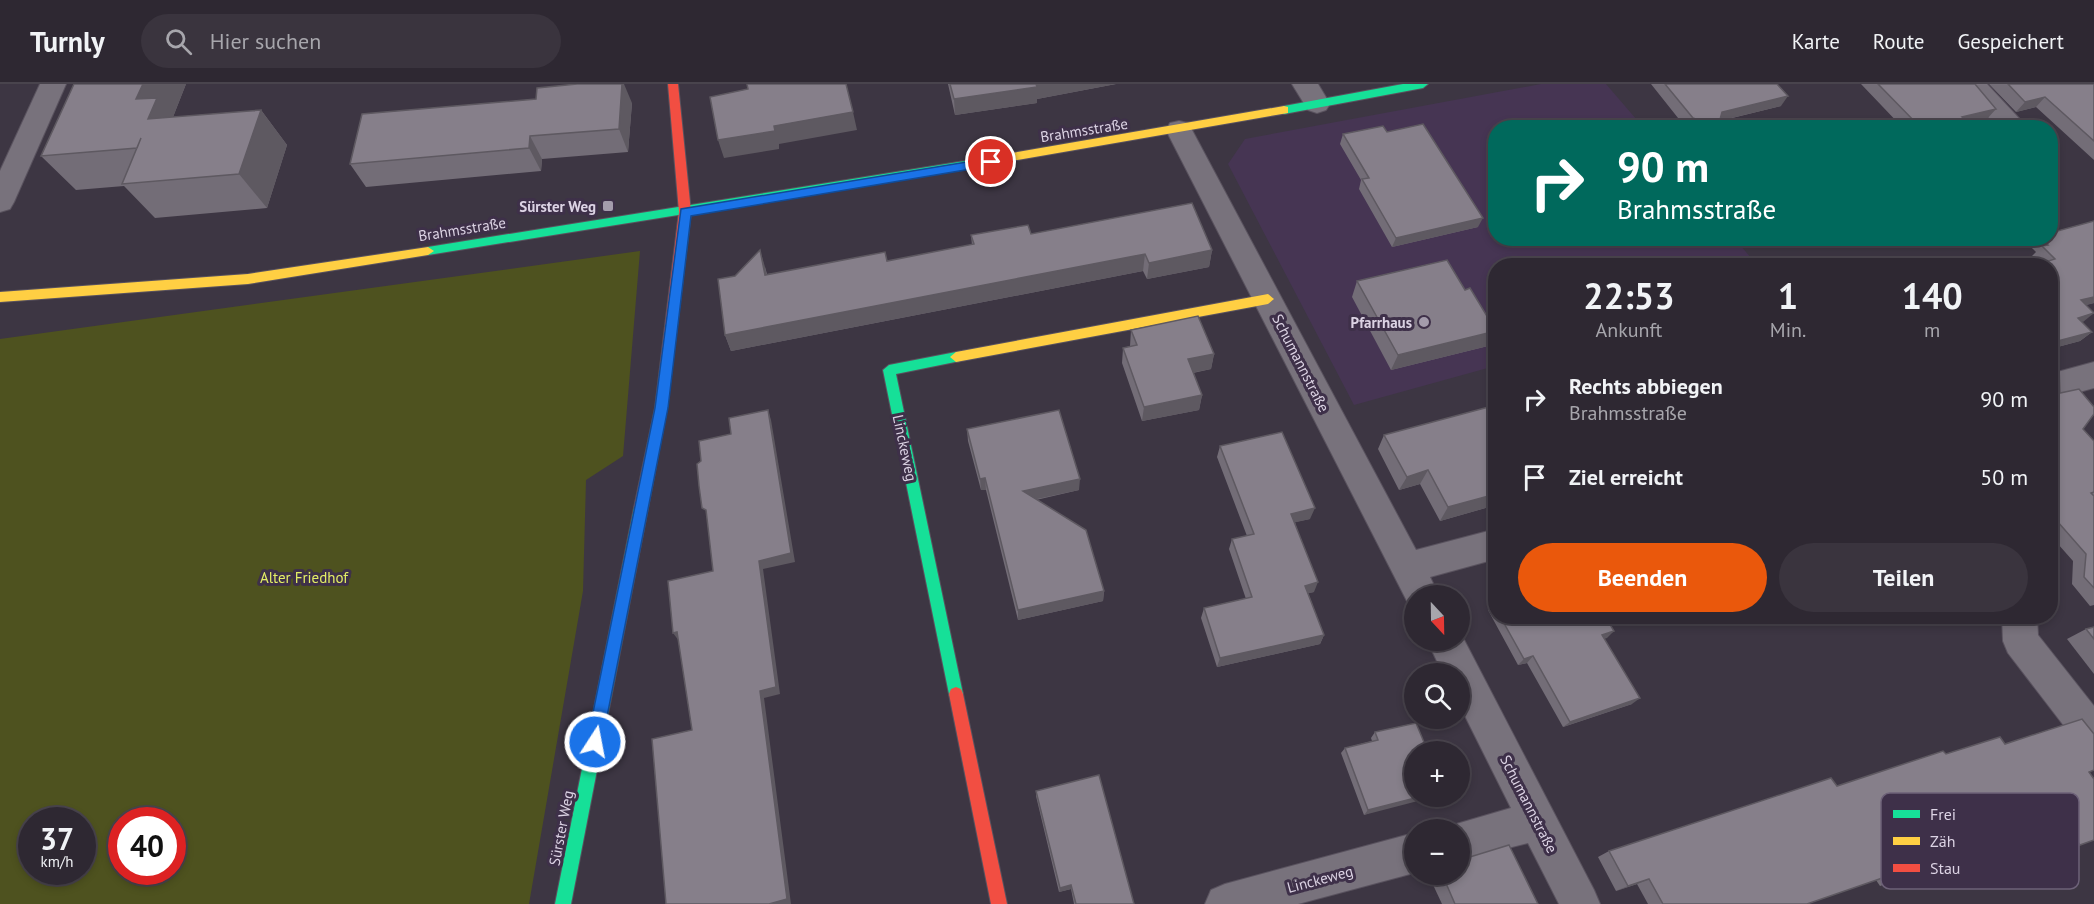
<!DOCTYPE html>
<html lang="de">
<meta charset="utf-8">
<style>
:root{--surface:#2e2832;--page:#3a343e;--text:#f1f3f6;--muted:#a7a6ac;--line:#49444d;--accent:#ea580c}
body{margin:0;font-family:"PT Sans",sans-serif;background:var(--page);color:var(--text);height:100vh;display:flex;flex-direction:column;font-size:22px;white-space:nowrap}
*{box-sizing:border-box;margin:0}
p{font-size:20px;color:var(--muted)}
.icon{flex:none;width:33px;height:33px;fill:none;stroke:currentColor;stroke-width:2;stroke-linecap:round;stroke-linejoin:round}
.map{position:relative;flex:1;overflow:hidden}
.details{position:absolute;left:1488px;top:174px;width:570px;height:366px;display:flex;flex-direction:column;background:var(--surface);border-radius:24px;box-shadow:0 3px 9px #0003,0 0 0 2px var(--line)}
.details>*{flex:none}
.top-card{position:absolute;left:1488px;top:36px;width:570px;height:126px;border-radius:24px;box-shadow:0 3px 9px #0003,0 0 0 2px var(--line);background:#00695c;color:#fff;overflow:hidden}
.needle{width:39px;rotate:158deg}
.controls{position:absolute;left:1404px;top:501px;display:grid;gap:12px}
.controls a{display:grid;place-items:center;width:66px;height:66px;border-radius:50%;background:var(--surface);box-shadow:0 3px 9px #0003,0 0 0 2px var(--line);font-size:30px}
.speed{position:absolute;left:18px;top:723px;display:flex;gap:12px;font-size:30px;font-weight:700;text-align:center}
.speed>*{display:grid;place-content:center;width:78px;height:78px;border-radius:50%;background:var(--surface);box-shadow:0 3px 9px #0003,0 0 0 2px var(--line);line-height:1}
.speed small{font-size:15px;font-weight:400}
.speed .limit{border:9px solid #d22;background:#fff;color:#111}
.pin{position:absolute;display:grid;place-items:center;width:51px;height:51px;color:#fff;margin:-26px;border:3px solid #fff;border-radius:50%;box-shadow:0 2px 6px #0007}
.me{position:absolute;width:66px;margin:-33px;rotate:11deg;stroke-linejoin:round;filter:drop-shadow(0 0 4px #0008)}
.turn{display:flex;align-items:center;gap:21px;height:126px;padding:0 30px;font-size:27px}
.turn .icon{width:78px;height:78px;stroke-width:2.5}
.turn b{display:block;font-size:42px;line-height:51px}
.eta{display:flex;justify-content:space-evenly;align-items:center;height:102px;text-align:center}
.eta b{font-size:36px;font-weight:600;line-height:42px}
.button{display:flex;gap:12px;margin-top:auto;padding:12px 30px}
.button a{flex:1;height:69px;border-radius:36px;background:var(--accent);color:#fff;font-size:24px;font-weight:600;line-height:69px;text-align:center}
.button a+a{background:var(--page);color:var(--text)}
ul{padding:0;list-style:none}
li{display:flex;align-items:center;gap:18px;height:78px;padding:0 30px}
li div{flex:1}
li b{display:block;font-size:22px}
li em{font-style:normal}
header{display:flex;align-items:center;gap:36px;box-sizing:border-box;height:84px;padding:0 30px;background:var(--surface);border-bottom:2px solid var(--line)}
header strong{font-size:28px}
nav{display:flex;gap:33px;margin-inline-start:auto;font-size:21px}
.search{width:420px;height:54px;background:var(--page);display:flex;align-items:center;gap:15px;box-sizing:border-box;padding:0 21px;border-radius:33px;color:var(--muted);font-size:22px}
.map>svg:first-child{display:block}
.built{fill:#463553}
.green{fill:#4e521f;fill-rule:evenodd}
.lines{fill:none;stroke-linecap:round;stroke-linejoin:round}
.street-casing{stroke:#59525e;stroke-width:2}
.fast-casing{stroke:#59525e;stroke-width:2}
.slow-casing{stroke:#59525e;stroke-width:2}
.jam-casing{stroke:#59525e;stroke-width:2}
.street{fill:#78727c;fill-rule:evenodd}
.fast{fill:#16e098;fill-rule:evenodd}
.slow{fill:#ffcf43;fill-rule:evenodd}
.jam{fill:#f24e42;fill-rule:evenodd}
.wall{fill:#736d77}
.shaded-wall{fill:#5e5961}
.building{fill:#867f8a;stroke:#5e5961;stroke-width:1.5}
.route{fill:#1a73e8;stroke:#114b97;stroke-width:1.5}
.poi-dot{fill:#a49cac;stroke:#3e3049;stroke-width:2}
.labels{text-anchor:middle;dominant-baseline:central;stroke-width:6;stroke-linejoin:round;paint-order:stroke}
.street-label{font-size:15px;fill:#dcd3e4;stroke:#3e3049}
.poi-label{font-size:15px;font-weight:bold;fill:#dcd3e4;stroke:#3e3049;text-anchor:end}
.park-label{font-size:15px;fill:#e3ee65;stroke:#3e3049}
.key{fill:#3e3049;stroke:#6d6178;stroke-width:1.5}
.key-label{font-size:16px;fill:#dcd3e4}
</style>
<header>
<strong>Turnly</strong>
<div class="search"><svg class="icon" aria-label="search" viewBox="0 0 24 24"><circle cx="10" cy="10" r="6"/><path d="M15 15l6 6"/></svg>Hier suchen</div>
<nav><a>Karte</a><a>Route</a><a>Gespeichert</a></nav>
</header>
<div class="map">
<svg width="2094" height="820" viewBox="0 0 2094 820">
<rect width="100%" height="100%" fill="#3d3643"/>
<!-- built -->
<polygon class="built" points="1541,0 1606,0 1643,43 1496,44 1496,154 1735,155 1757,181 1496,182 1495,282 1354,321 1228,80 1245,55"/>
<!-- green -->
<path class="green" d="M640,167L623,372L586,396L583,507L529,820H0V255ZM32,736H82V788H32ZM172,736V788H122V736Z"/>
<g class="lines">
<defs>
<g id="street">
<polygon points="40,0 66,0 14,118 10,125 0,128 0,87"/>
<polygon points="1292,0 1318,0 1330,20 1326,26 1317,29 1308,26"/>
<polygon points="1958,0 1987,0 2028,44 1998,44"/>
<polygon points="1179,37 1188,39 1192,46 1416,466 1496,445 1496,475 1430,493 1439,512 1414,512 1414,525 1410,523 1166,46 1170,39"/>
<polygon points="2094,278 2094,304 2050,316 2050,290"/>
<polygon points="2002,532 2037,532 2038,551 2094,622 2094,669 2081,664 2008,569 2003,557"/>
<polygon points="1460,548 1594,806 1600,820 1559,820 1528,759 1460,776 1460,746 1445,746 1446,743 1511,724 1460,622 1460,590 1443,590 1427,556 1460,556"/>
<polygon points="1414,749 1414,789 1298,820 1205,820 1211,806 1225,800"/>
</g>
<g id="fast">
<polygon points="1403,0 1428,0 1423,4 1284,30 1279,26 1284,22"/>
<polygon points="971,76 977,80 971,84 428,171 422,167 428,163"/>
<polygon points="956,268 962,273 960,277 896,290 963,610 961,615 956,617 951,615 949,610 883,286 889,281"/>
<polygon points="641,418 646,420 648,424 571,820 555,820 634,424 636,420"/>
</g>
<g id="slow">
<polygon points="1284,22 1288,23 1288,29 971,84 965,80 971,76"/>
<polygon points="428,163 434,167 428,171 248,200 0,218 0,208 248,190"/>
<polygon points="1268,210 1274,215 1268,220 956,278 950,273 956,268"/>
</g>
<g id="jam">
<polygon points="668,0 678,0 691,128 667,324 648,424 646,428 641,430 636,428 634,424 655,324 679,128"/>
<polygon points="956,603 961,605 963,610 1007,820 991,820 949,610 951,605"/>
</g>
</defs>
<!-- street casing -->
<use href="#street" class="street-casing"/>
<!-- fast casing -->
<use href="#fast" class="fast-casing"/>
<!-- slow casing -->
<use href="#slow" class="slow-casing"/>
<!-- jam casing -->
<use href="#jam" class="jam-casing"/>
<!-- street -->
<use href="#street" class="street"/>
<!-- fast -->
<use href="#fast" class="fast"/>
<!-- slow -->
<use href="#slow" class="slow"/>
<!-- jam -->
<use href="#jam" class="jam"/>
</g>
<!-- wall -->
<g class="wall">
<polygon points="186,0 173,33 261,26 287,61 267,124 155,134 124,102 76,106 41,72"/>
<polygon points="948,0 1116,0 1037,15 1037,19 955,31"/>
<polygon points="1651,0 1777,0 1781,22 1720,37 1718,44 1686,44"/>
<polygon points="1861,0 1975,0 1987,35 1968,39 1973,44 1903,44"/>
<polygon points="1989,0 2094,0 2094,76 2036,23 2016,28"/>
<polygon points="632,19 628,68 542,75 541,87 366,103 350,80"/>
<polygon points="1387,48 1478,143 1392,163 1359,105 1361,96 1340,60 1343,50"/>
<polygon points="2094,137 2094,219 2086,221 2082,238 2092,248 2080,257 2050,265 2050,182 2040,180 2032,172 2036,168 2029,161 2036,154 2050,154"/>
<polygon points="1031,150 1212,166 1209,183 1147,195 1143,187 731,267 725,251 735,192 765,183 767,190 887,177 972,161 971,151"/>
<polygon points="1357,197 1465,206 1496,246 1496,248 1488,262 1391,286 1352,213"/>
<polygon points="1131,246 1214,270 1211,285 1193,289 1202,311 1199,326 1142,337 1122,279 1123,264 1130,262"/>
<polygon points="2050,273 2060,309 2083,345 2094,357 2094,521 2090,522 2072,500 2073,477 2050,451"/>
<polygon points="967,345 1079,406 1036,416 1104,507 1103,517 1018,536 986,406 981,406 968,357"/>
<polygon points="1384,351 1496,421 1440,437 1420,400 1399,406 1378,365"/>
<polygon points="1220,362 1310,435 1295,438 1314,508 1308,509 1324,551 1320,560 1217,583 1201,534 1204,524 1246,515 1229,465 1232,455 1247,452 1217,373"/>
<polygon points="1496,502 1496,517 1491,508"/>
<polygon points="1493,519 1496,519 1496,532 1605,532 1607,554 1604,554 1632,620 1563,643 1527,579 1518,581 1488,526"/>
<polygon points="1701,532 1732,532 1706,540"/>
<polygon points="2094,543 2094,590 2067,555 2086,545"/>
<polygon points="1375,648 1414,712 1364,731 1341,669 1345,664 1372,657 1371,654"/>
<polygon points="2005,660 2089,688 2080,761 2058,767 2049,754 1994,773 1989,765 1880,802 1876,796 1807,820 1648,820 1637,800 1616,807 1598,773 1609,767 1837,702 1946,670"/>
<polygon points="1036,707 1134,820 1074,820 1071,805 1059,808 1036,712"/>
<polygon points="1428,790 1460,790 1538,820 1442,820"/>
</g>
<!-- shaded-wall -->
<g class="shaded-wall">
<polygon points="143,0 186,0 173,33 148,35 136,15"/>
<polygon points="622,0 624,0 632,19 628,68 619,45"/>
<polygon points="1036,0 1116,0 1037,15 1037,19 955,31 954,15"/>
<polygon points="1788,12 1781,22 1715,38 1722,28"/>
<polygon points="2045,13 2036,23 2016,28 2025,18"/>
<polygon points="1996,25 1987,35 1953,43 1962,33"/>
<polygon points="261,26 287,61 267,124 239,90"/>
<polygon points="853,28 857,46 779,60 779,65 724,74 718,56 774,42"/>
<polygon points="530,52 542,75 541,87 529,64"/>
<polygon points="1483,134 1478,143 1392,163 1396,154"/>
<polygon points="760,166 765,183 770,208 765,191"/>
<polygon points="1212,166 1209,183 1147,195 1149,179"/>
<polygon points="1145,170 1143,187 731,267 725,251"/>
<polygon points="2094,213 2094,219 2070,225 2081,216"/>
<polygon points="2094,229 2083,238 2078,234"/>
<polygon points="1496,247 1488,262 1391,286 1398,271"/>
<polygon points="2092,248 2080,257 2050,265 2050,259"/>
<polygon points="1214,270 1211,285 1186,290 1188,275"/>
<polygon points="1202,311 1199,326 1142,337 1144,323"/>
<polygon points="768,326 771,336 795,478 763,485 780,610 764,614 791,820 769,820 760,607 759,477"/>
<polygon points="1428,386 1420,400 1399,406 1407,393"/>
<polygon points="985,394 986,406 981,406 980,395"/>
<polygon points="1080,395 1079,406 1023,418 1023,407"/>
<polygon points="1496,410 1496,421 1440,437 1448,423"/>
<polygon points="1315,424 1310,435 1288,440 1291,430"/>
<polygon points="1318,498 1314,508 1301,511 1305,502"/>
<polygon points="1104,507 1103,517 1018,536 1018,526"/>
<polygon points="1718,532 1732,532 1706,540 1714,534"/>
<polygon points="1614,547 1607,554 1595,558 1602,551"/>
<polygon points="677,548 679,557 673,549"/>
<polygon points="1324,551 1320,560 1217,583 1220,574"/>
<polygon points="1533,572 1527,579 1518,581 1524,575"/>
<polygon points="1640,614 1632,620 1563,643 1570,638"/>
<polygon points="1423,712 1437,712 1364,731 1368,726"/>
<polygon points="1649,795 1637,800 1616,807 1628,802"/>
<polygon points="1071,801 1071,805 1059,808 1060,804"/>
</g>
<!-- building -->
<g class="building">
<polygon points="74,0 143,0 136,15 157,14 148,35 261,26 239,90 122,100 141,54 137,64 41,72"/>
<polygon points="577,0 622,0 619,45 530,52 529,64 350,80 362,30 536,15 537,4"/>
<polygon points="747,0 846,0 853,28 774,42 775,47 718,56 710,13 748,5"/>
<polygon points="950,0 1036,0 1037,3 954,15"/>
<polygon points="1665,0 1777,0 1788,12 1722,28 1718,43 1693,34"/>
<polygon points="1878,0 1975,0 1996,25 1962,33 1973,44 1921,44"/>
<polygon points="2008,0 2094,0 2094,57 2045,13 2025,18"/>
<polygon points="1423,40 1483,134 1396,154 1362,95 1369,94 1343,50 1383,42 1387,48"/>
<polygon points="1192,119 1212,166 1149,179 1145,170 725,251 718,195 735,192 760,166 765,191 885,168 887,177 974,160 971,151 1028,141 1031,150"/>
<polygon points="2094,137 2094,213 2081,216 2094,229 2078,234 2092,248 2050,259 2050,182 2032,182 2055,175 2042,162 2048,161 2041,154 2050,154 2050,149"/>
<polygon points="1447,176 1465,206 1470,204 1496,247 1398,271 1357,197"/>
<polygon points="1198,232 1214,270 1188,275 1202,311 1144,323 1123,264 1137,261 1131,246"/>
<polygon points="2050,273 2059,283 2060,309 2079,305 2094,323 2094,330 2083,345 2094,357 2094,408 2091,409 2094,412 2094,504 2084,493 2086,470 2050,429"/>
<polygon points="1496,321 1496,410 1448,423 1428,386 1407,393 1384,351"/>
<polygon points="768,326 791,469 759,477 776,603 760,607 787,815 769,820 666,820 652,655 692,646 677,548 673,549 668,497 713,487 706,426 702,424 699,402 697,380 701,377 699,357 731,350 729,334"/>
<polygon points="1059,326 1080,395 1023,407 1086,446 1104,507 1018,526 985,394 980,395 967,345"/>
<polygon points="1282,348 1315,424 1291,430 1318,498 1305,502 1324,551 1220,574 1204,524 1252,513 1232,455 1254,450 1220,362"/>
<polygon points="1500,532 1605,532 1614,547 1602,551 1640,614 1570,638 1533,572 1524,575"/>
<polygon points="2094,543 2094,555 2086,545"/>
<polygon points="2082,635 2094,650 2094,686 2089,688 2094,695 2094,756 2080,761 2070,747 2014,767 2008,758 1897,796 1894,790 1807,820 1663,820 1649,795 1628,802 1609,767 1831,694 1837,702 1943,667 1946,670 2000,653 2005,660"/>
<polygon points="1416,639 1428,668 1414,668 1414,712 1423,712 1368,726 1345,664 1378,656 1375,648"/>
<polygon points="1099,691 1134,820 1076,820 1071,801 1060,804 1036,707"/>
<polygon points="1509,761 1538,820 1455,820 1442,790 1460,790 1460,776"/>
</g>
<!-- route -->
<polygon class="route" points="991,74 995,75 995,81 691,132 668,324 602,658 600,664 595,666 589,664 587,658 655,324 681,125"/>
<!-- markers -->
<g class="poi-dot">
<rect x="602" y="116" width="12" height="12" rx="3"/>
<circle cx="1424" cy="238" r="6"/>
</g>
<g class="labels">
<!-- street labels -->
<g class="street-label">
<text transform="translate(1084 46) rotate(-9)">Brahmsstraße</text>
<text transform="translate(462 145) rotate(-9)">Brahmsstraße</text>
<text transform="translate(1301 279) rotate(63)">Schumannstraße</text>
<text transform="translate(905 364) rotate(78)">Linckeweg</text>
<text transform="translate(1529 720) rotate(63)">Schumannstraße</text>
<text transform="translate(561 744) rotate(-79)">Sürster Weg</text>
<text transform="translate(1320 795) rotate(-15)">Linckeweg</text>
</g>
<!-- poi labels -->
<g class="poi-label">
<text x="596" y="122">Sürster Weg</text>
<text x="1412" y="238">Pfarrhaus</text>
</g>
<!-- park labels -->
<g class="park-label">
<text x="304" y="493">Alter Friedhof</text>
</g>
</g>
<!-- legend -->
<rect x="1881" y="709" width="198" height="96" rx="9" class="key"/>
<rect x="1893" y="726" width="27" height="8" fill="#16e098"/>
<rect x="1893" y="753" width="27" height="8" fill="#ffcf43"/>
<rect x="1893" y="780" width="27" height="8" fill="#f24e42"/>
<g class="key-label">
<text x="1930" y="736">Frei</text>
<text x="1930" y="763">Zäh</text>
<text x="1930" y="790">Stau</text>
</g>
</svg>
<div class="controls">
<a><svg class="needle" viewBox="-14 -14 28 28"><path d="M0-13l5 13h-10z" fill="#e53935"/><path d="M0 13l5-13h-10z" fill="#a7a6ac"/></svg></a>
<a><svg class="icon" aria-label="search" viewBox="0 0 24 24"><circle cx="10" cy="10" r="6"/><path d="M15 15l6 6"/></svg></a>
<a>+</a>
<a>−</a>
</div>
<div class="speed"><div>37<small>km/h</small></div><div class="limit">40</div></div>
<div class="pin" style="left:991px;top:78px;background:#d93025"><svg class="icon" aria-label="arrive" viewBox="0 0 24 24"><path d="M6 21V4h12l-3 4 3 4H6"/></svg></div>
<svg class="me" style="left:595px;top:658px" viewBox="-20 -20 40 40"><circle r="17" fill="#1a73e8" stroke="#fff" stroke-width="3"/><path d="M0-11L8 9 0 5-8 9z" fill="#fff"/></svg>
<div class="top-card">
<div class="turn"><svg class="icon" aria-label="right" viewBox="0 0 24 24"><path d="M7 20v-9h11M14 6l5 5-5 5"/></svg><div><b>90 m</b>Brahmsstraße</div></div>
</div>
<section class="details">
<div class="eta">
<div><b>22:53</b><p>Ankunft</p></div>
<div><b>1</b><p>Min.</p></div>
<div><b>140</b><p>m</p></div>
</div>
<ul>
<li><svg class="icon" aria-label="right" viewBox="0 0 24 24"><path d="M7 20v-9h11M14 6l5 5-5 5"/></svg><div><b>Rechts abbiegen</b><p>Brahmsstraße</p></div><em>90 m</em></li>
<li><svg class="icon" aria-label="arrive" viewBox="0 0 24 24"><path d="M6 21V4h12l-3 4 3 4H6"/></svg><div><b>Ziel erreicht</b></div><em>50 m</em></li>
</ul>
<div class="button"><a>Beenden</a><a>Teilen</a></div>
</section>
</div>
